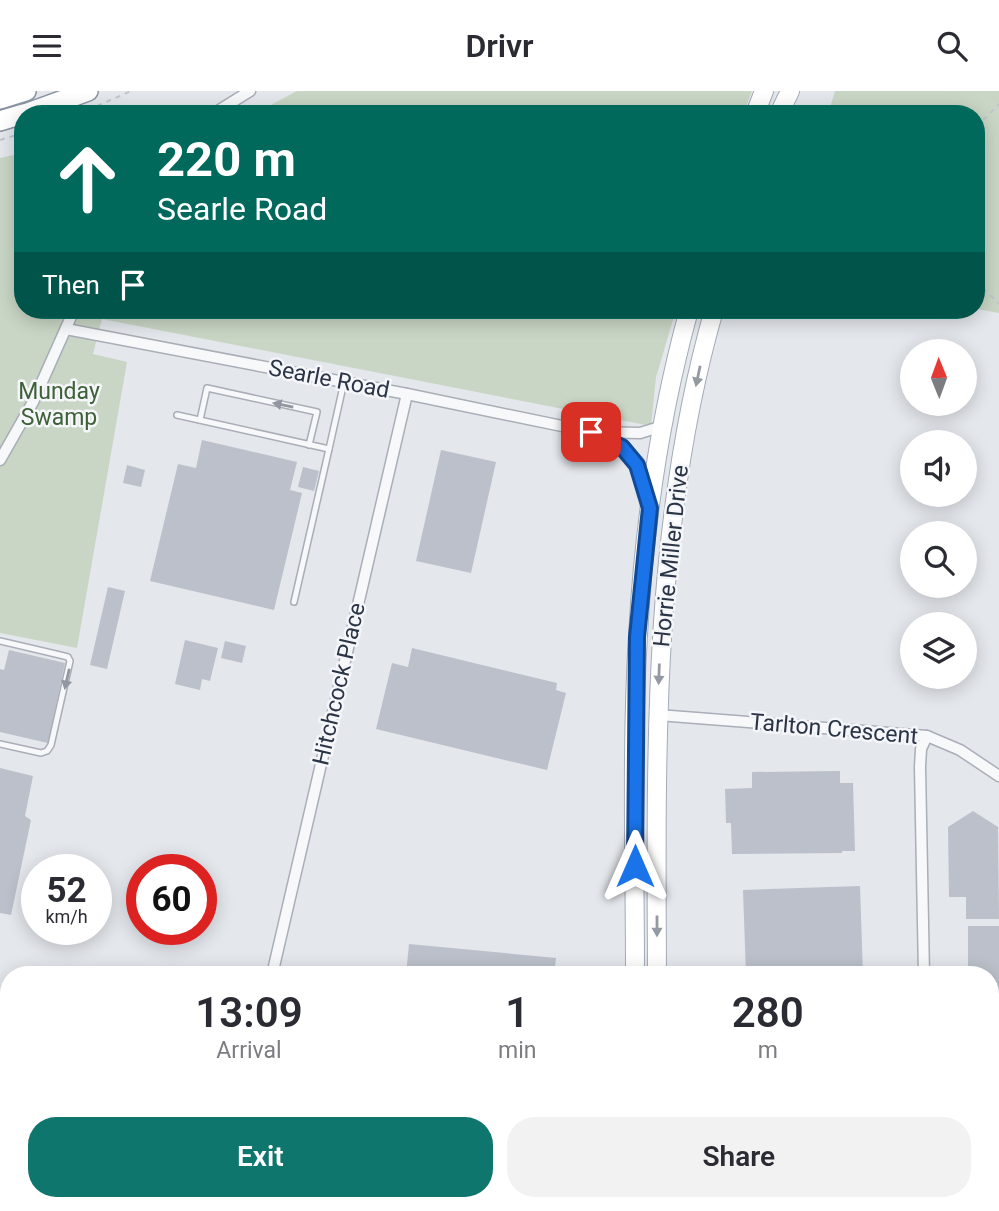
<!DOCTYPE html>
<style>
:root{--surface:#fff;--page:#f2f2f3;--text:#2b2b33;--muted:#7c7c81;--accent:#0f766e}
body{margin:0;font-family:Roboto,sans-serif;background:var(--page);color:var(--text);height:100vh;display:flex;flex-direction:column;font-size:26px;white-space:nowrap}
*{box-sizing:border-box;margin:0}
p{font-size:23px;color:var(--muted)}
.icon{flex:none;width:38px;height:38px;fill:none;stroke:currentColor;stroke-width:2;stroke-linecap:round;stroke-linejoin:round}
.map{position:relative;flex:1;overflow:hidden}
.side{position:absolute;left:0px;top:875px;width:999px;height:245px;display:flex;flex-direction:column;background:var(--surface);border-radius:28px 28px 0 0;box-shadow:0 4px 18px #0003}
.side>*{flex:none}
.guide{position:absolute;left:14px;top:14px;width:971px;height:214px;border-radius:28px;box-shadow:0 4px 18px #0003;background:#00695c;color:#fff;overflow:hidden}
.needle{width:46px;rotate:359deg}
.fabs{position:absolute;left:900px;top:248px;display:grid;gap:14px}
.fabs a{display:grid;place-items:center;width:77px;height:77px;border-radius:50%;background:var(--surface);box-shadow:0 4px 18px #0003;font-size:35px}
.speed{position:absolute;left:21px;top:763px;display:flex;gap:14px;font-size:35px;font-weight:700;text-align:center}
.speed>*{display:grid;place-content:center;width:91px;height:91px;border-radius:50%;background:var(--surface);box-shadow:0 4px 18px #0003;line-height:1}
.speed small{font-size:18px;font-weight:400}
.speed .limit{border:10px solid #d22;background:#fff;color:#111}
.pin{position:absolute;display:grid;place-items:center;width:60px;height:60px;color:#fff;margin:-30px;border-radius:14px;box-shadow:0 4px 10px #0006}
.me{position:absolute;width:77px;margin:-38px;rotate:0deg;stroke-linejoin:round;filter:drop-shadow(0 0 5px #0008)}
.turn{display:flex;align-items:center;gap:24px;height:147px;padding:0 28px;font-size:32px}
.turn .icon{width:91px;height:91px;stroke-width:2.5}
.turn b{display:block;font-size:49px;line-height:60px}
.then{display:flex;align-items:center;height:66px;padding:0 28px;background:#0003;gap:14px;font-size:26px}
.eta{display:flex;justify-content:space-evenly;align-items:center;height:119px;text-align:center}
.eta b{font-size:42px;font-weight:600;line-height:49px}
.button{display:flex;gap:14px;margin-top:auto;padding:14px 28px}
.button a{flex:1;height:80px;border-radius:28px;background:var(--accent);color:#fff;font-size:28px;font-weight:600;line-height:80px;text-align:center}
.button a+a{background:var(--page);color:var(--text)}
header{display:flex;justify-content:space-between;align-items:center;height:91px;padding:0 28px;background:var(--surface);font-size:32px;font-weight:600}
.map>svg:first-child{display:block}
.green{fill:#c9d6c5}
.building{fill:#bbc0ca}
.lines{fill:none;stroke-linecap:round;stroke-linejoin:round}
.service-casing{stroke:#a9aeb7;stroke-width:8}
.minor-casing{stroke:#a9aeb7;stroke-width:13}
.primary-casing{stroke:#a3abb8;stroke-width:20}
.motorway-casing{stroke:#8b94a3;stroke-width:22}
.path{stroke:#c2c5cb;stroke-width:2;stroke-dasharray:5 5;stroke-linecap:butt}
.service{stroke:#f7f8fa;stroke-width:5}
.minor{stroke:#f7f8fa;stroke-width:10}
.primary{stroke:#fff;stroke-width:18}
.motorway{stroke:#fff;stroke-width:19}
.oneway{fill:#959aa2}
.oneway2{fill:#9196a0}
.route-casing{stroke:#114b97;stroke-width:18}
.route{stroke:#1a73e8;stroke-width:12}
.labels{text-anchor:middle;dominant-baseline:central;stroke-width:5;stroke-linejoin:round;paint-order:stroke}
.street-label{font-size:23px;fill:#2b3445;stroke:#f4f6f9}
.park-label{font-size:23px;fill:#3f6138;stroke:#f4f6f9}
</style>
<header><svg class="icon" aria-label="menu" viewBox="0 0 24 24"><path d="M4 6h16M4 12h16M4 18h16"/></svg>Drivr<svg class="icon" aria-label="search" viewBox="0 0 24 24"><circle cx="10" cy="10" r="6"/><path d="M15 15l6 6"/></svg></header>
<div class="map">
<svg width="999" height="1120" viewBox="0 0 999 1120">
<rect width="100%" height="100%" fill="#e4e7ec"/>
<!-- green -->
<g class="green">
<polygon points="297,0 752,0 743,23 254,23"/>
<polygon points="835,0 999,0 999,222 977,218 976,23 828,23"/>
<polygon points="23,62 23,219 676,219 656,286 651,335 102,228 93,263 127,271 77,557 0,542 0,67"/>
</g>
<!-- building -->
<g class="building">
<polygon points="202,349 297,371 290,399 302,402 274,519 150,490 178,373 196,377"/>
<polygon points="441,359 496,371 471,482 416,470"/>
<polygon points="127,374 145,379 141,396 123,392"/>
<polygon points="303,376 319,380 314,400 298,396"/>
<polygon points="108,496 125,500 107,578 90,574"/>
<polygon points="185,549 218,557 210,590 202,588 200,599 175,593"/>
<polygon points="225,550 246,555 242,572 221,567"/>
<polygon points="412,557 557,592 556,599 566,602 547,679 376,638 392,572 408,576"/>
<polygon points="9,559 65,572 48,652 0,641 0,578 4,579"/>
<polygon points="0,677 33,685 25,725 31,729 11,824 0,822"/>
<polygon points="840,680 840,692 853,692 855,760 842,760 842,762 732,763 731,732 726,732 725,698 752,697 752,681"/>
<polygon points="973,720 998,736 999,828 966,828 966,806 949,806 948,736"/>
<polygon points="860,795 863,884 746,884 743,799"/>
<polygon points="968,835 999,835 999,921 990,921 990,884 968,884"/>
<polygon points="409,853 556,867 554,884 406,884"/>
<polygon points="0,923 9,925 8,1045 0,1042"/>
<rect x="990" y="925" width="9" height="86"/>
<polygon points="990,1080 999,1080 999,1120 981,1120 981,1111 990,1111"/>
</g>
<g class="lines">
<defs>
<g id="service">
<polyline points="177,324 329,358 344,291"/>
<polyline points="200,329 207,297 317,321 309,354"/>
<polyline points="294,511 329,358"/>
<polyline points="0,550 60,564 68,566 70,570 51,654 47,660 41,662 0,653"/>
<polyline points="964,1111 964,1120"/>
<polyline points="496,1120 496,1111"/>
<polyline points="890,1120 898,1111"/>
</g>
<g id="minor">
<polyline points="213,23 250,0"/>
<polyline points="66,238 407,303 591,341 640,342 663,335"/>
<path d="M597,343C636,362 636,369 647,410"/>
<polyline points="0,369 33,311 74,219"/>
<polyline points="658,624 927,645 960,659 999,685"/>
<polyline points="272,884 407,303"/>
<polyline points="924,884 920,676 921,658 927,645"/>
<polyline points="0,1098 9,1099"/>
<polyline points="129,1111 216,1120"/>
<polyline points="929,1120 929,1111"/>
</g>
<g id="primary">
<polyline points="755,23 764,0"/>
<polyline points="779,23 790,0"/>
<path d="M635,884C635,771 631,657 638,544C644,435 660,324 689,219"/>
<path d="M657,884C656,661 652,435 714,219"/>
<polyline points="662,1111 664,1120"/>
<polyline points="630,1120 632,1111"/>
</g>
<g id="motorway">
<polyline points="0,8 26,0"/>
<polyline points="25,23 88,0"/>
<polyline points="0,30 23,23"/>
</g>
</defs>
<!-- service casing -->
<use href="#service" class="service-casing"/>
<!-- minor casing -->
<use href="#minor" class="minor-casing"/>
<!-- primary casing -->
<use href="#primary" class="primary-casing"/>
<!-- motorway casing -->
<use href="#motorway" class="motorway-casing"/>
<!-- path -->
<g class="path">
<polyline points="79,23 131,0"/>
<polyline points="976,36 999,13"/>
<polyline points="0,49 23,42"/>
<polyline points="976,190 999,213"/>
<polyline points="0,1112 85,1120"/>
<polyline points="905,1114 917,1115"/>
</g>
<!-- service -->
<use href="#service" class="service"/>
<!-- minor -->
<use href="#minor" class="minor"/>
<!-- primary -->
<use href="#primary" class="primary"/>
<!-- motorway -->
<use href="#motorway" class="motorway"/>
</g>
<!-- one-way arrows -->
<defs><path id="oneway-solid" d="M-6-.8H1V-3.2L6.5 0L1 3.2V.8H-6Z" transform="scale(1.75)"/></defs>
<g class="oneway">
<use href="#oneway-solid" transform="translate(698 285) rotate(102)"/>
<use href="#oneway-solid" transform="translate(659 583) rotate(92)"/>
<use href="#oneway-solid" transform="translate(657 835) rotate(90)"/>
</g>
<g class="oneway2">
<use href="#oneway-solid" transform="translate(283 314) rotate(-168)"/>
<use href="#oneway-solid" transform="translate(67 588) rotate(103)"/>
</g>
<g class="lines">
<defs>
<polyline id="route" points="591,341 622,356 637,374 650,417 637,546 635,775"/>
</defs>
<!-- route casing -->
<use href="#route" class="route-casing"/>
<!-- route -->
<use href="#route" class="route"/>
</g>
<g class="labels">
<!-- street labels -->
<g class="street-label">
<text transform="translate(329 288) rotate(11)">Searle Road</text>
<text transform="translate(671 465) rotate(-84)">Horrie Miller Drive</text>
<text transform="translate(339 593) rotate(-77)">Hitchcock Place</text>
<text transform="translate(834 638) rotate(5)">Tarlton Crescent</text>
</g>
<!-- park labels -->
<g class="park-label">
<text x="59" y="300">Munday<tspan x="59" dy="26">Swamp</tspan></text>
</g>
</g>
</svg>
<div class="fabs">
<a><svg class="needle" viewBox="-14 -14 28 28"><path d="M0-13l5 13h-10z" fill="#e53935"/><path d="M0 13l5-13h-10z" fill="#7c7c81"/></svg></a>
<a><svg class="icon" aria-label="sound" viewBox="0 0 24 24"><path d="M4 9h4l5-4v14l-5-4H4zM17 9q2 3 0 6"/></svg></a>
<a><svg class="icon" aria-label="search" viewBox="0 0 24 24"><circle cx="10" cy="10" r="6"/><path d="M15 15l6 6"/></svg></a>
<a><svg class="icon" aria-label="layers" viewBox="0 0 24 24"><path d="M12 4l9 5-9 5-9-5zM3 14l9 5 9-5"/></svg></a>
</div>
<div class="speed"><div>52<small>km/h</small></div><div class="limit">60</div></div>
<div class="pin" style="left:591px;top:341px;background:#d93025"><svg class="icon" aria-label="arrive" viewBox="0 0 24 24"><path d="M6 21V4h12l-3 4 3 4H6"/></svg></div>
<svg class="me" style="left:635px;top:775px" viewBox="-20 -20 40 40"><path d="M0-17L14 15 0 8-14 15z" fill="#1a73e8" stroke="#fff" stroke-width="4"/></svg>
<div class="guide">
<div class="turn"><svg class="icon" aria-label="ahead" viewBox="0 0 24 24"><path d="M12 20V5M6 11l6-6 6 6"/></svg><div><b>220 m</b>Searle Road</div></div>
<div class="then">Then<svg class="icon" aria-label="arrive" viewBox="0 0 24 24"><path d="M6 21V4h12l-3 4 3 4H6"/></svg></div>
</div>
<section class="side">
<div class="eta">
<div><b>13:09</b><p>Arrival</p></div>
<div><b>1</b><p>min</p></div>
<div><b>280</b><p>m</p></div>
</div>
<div class="button"><a>Exit</a><a>Share</a></div>
</section>
</div>
